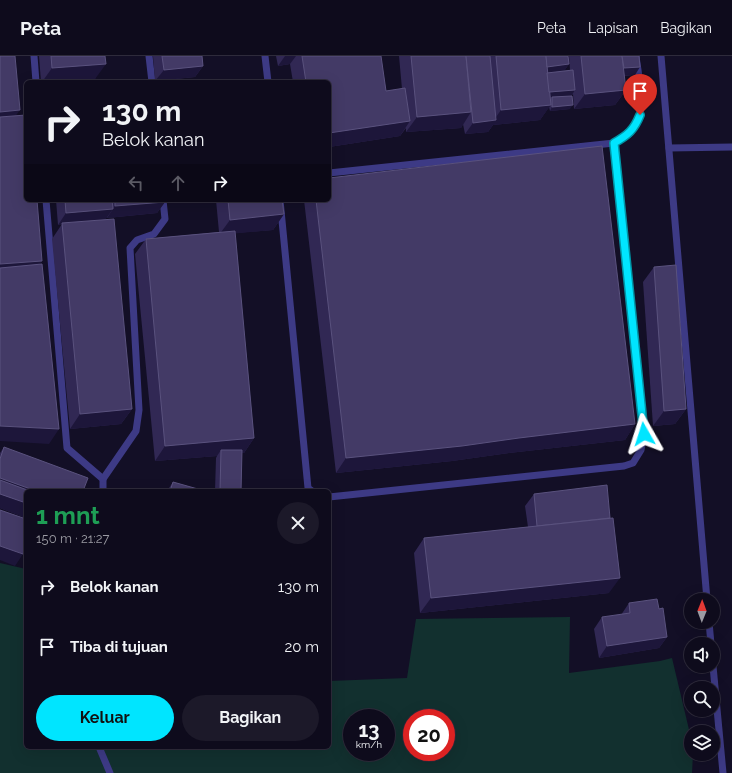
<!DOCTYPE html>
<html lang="id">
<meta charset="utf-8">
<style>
:root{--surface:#0e0b1c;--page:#1c1929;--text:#f1f3f6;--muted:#9b9ba3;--line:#2e2b3b;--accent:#00e5ff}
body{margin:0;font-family:Raleway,sans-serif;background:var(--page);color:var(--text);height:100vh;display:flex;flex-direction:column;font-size:15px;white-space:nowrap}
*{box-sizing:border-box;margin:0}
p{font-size:13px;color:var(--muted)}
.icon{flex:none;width:22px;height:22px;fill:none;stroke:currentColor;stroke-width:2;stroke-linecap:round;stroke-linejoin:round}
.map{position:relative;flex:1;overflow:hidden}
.sheet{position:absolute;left:24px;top:433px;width:307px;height:260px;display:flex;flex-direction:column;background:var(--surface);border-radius:6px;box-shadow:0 4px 16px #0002,0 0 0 1px var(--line)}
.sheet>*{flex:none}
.top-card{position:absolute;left:24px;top:24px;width:307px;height:122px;border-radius:6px;box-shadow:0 4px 16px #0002,0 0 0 1px var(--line);background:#0e0b1c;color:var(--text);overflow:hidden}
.needle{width:26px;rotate:1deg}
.fabs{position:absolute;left:684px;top:537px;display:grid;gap:8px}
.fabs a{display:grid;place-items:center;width:36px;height:36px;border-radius:50%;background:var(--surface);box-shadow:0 4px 16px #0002,0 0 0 1px var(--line);font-size:20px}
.speed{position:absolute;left:343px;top:653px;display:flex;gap:8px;font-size:20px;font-weight:700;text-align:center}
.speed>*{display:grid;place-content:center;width:52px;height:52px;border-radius:50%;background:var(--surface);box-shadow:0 4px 16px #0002,0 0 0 1px var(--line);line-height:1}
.speed small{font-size:10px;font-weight:400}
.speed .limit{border:6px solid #d22;background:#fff;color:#111}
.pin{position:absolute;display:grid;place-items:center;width:34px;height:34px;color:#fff;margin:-41px -17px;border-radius:50% 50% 50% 0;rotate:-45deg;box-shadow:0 0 4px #0007}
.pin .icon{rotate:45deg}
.me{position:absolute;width:44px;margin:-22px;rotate:354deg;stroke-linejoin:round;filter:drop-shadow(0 0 3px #0008)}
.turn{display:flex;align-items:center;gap:14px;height:84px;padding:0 12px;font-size:18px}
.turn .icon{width:52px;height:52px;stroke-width:2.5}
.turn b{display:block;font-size:28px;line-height:34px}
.lanes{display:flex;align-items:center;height:38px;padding:0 12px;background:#0003;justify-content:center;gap:20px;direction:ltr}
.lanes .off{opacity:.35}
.round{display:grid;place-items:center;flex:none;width:42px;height:42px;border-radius:21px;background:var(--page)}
.headline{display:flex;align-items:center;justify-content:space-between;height:68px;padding:0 12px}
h1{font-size:24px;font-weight:700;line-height:30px;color:#1e9e55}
.primary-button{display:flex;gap:8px;margin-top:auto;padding:8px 12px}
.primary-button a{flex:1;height:46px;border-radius:24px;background:var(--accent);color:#111;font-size:16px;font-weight:700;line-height:46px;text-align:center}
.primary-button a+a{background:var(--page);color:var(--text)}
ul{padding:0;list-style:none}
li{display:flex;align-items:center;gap:12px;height:60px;padding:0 12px}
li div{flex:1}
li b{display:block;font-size:15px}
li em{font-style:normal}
header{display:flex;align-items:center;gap:24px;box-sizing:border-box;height:56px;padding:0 20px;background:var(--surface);border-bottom:1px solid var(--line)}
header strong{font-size:19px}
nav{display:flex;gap:22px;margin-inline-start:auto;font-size:14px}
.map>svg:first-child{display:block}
.green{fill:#12302f;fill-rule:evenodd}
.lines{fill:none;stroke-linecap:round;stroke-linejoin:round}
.lane{stroke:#3d3a85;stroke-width:7}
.wall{fill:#312854}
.shaded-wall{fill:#1d163a}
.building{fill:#433a66;stroke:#5a527e}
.route-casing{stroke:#0095a6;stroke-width:10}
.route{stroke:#00e5ff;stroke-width:7}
</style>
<header>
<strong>Peta</strong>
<nav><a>Peta</a><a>Lapisan</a><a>Bagikan</a></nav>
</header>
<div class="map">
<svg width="732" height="717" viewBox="0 0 732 717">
<rect width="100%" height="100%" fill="#130f26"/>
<!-- green -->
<path class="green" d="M0,507L26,513V691H329V625L407,622L416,563L570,561L569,617L660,605L672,602L691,682V698H693L692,717H0ZM352,662H386V696H352ZM412,662H446V696H412Z"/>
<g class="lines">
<!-- lane -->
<g class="lane">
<polyline points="34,0 36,26"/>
<polyline points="149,0 152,26"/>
<polyline points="265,0 268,26"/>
<polyline points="661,0 707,544"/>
<polyline points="669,92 732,91"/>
<polyline points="329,117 614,87"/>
<polyline points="46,144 67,392 103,423 103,435"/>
<polyline points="280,144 308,432 312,435"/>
<polyline points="103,423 136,375 139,354 130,192 137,184 154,178 165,163 163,144"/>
<path d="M329,441L624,410L633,407L641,394L644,378L614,87C619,85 624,82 628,79C649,60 639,25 636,0"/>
<polyline points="709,566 711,588"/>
<polyline points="713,610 723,717"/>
<polyline points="99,691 110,717"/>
</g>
</g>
<!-- wall -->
<g class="wall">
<polygon points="39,0 105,0 95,23 55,26 41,26"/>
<polygon points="153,0 202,0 203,10 195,21 155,25"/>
<polygon points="276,0 381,0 386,35 402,33 399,0 568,0 569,8 564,15 570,14 569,0 639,0 635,19 624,20 626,34 615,49 574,53 573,38 571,40 570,53 550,55 549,51 540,64 493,69 488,76 465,78 463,68 461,72 406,76 406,72 400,80 329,91 329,26 293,26 290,8 278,10"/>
<polygon points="56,144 165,144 165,146 157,157 107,162 107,161 105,163 132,353 121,368 70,373 52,183 62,168 58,169"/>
<polygon points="216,144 282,144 284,158 273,174 235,177 254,382 244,397 242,397 241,435 215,435 216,402 217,400 155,405 135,198 146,183 219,176"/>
<polygon points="304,144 329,144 635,368 625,384 509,397 452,405 336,417"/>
<polygon points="654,211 686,353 675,368 653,370 643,226"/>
<polygon points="4,391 26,435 26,462 0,452 0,397"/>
<polygon points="173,426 205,435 167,435"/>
<polygon points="534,438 609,537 420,557 414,497 424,482 528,471 525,450"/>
<polygon points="629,547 659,553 667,581 659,592 599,602 594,573 602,561 621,559"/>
</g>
<!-- shaded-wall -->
<g class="shaded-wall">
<polygon points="285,0 296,0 290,8 278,10"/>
<polygon points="106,8 95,23 55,26 42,26 52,12"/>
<polygon points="569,8 561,20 544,22 545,11"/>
<polygon points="203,10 195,21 155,25 164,14"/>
<polygon points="640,11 635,19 614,20 619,12"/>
<polygon points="575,34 570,42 552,41 550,44 545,37"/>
<polygon points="626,34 615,49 574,53 585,38"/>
<polygon points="551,49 540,64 493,69 488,76 465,78 473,67 494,64 501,54"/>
<polygon points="573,49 570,53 550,55 552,51"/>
<polygon points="20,54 9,69 0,70 0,56"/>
<polygon points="471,56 461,72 406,76 417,61"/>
<polygon points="410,65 400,80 329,91 329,77"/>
<polygon points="165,146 157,157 107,162 115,150"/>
<polygon points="113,153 105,164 58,169 66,157"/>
<polygon points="284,158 273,174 219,179 230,164"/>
<polygon points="42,205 31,220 0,223 0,208"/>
<polygon points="132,353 121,368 70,373 80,358"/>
<polygon points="686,353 675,368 653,370 664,355"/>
<polygon points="635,368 625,384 509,397 452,405 336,417 346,402"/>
<polygon points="0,370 59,373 49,388 0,385"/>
<polygon points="254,382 244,397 221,399 221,394 217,400 155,405 165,390"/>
<polygon points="0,422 36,435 0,436"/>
<polygon points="0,438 26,447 26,462 0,452"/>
<polygon points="0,490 23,498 15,510 0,504"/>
<polygon points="620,522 609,537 420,557 431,542"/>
<polygon points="667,581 659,592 599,602 607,590"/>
</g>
<!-- building -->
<g class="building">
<polygon points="0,0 15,0 20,54 0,56"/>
<polygon points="51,0 105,0 106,8 52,12"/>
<polygon points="162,0 202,0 203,10 164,14"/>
<polygon points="302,0 381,0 386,35 405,32 410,65 329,77 329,26 306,26"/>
<polygon points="411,0 466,0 471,56 417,61"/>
<polygon points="466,0 490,0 496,64 473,67"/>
<polygon points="496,0 546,0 551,49 501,54"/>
<polygon points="546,0 568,0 569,8 547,11"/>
<polygon points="581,0 622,0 626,34 585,38"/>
<polygon points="622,0 639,0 640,11 624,12"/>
<polygon points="573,14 575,34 549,36 547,17"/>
<polygon points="572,40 573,49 552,51 552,41"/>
<polygon points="26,59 26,144 37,144 42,205 0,208 0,61"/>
<polygon points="602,90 635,368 519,382 462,390 346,402 316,144 329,144 329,122"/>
<polygon points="65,144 112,144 113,153 66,157"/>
<polygon points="115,144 165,144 165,146 115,150"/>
<polygon points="228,144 282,144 284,158 230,164"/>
<polygon points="114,163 132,353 80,358 62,167"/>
<polygon points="235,175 254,382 165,390 146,183"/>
<polygon points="42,208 59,373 0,370 0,212"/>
<polygon points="676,209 686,353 664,355 654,211"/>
<polygon points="4,391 88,422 83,435 36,435 0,422 0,403"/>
<polygon points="221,394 242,394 241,435 220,435"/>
<polygon points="0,424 30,435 26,435 26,447 0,438"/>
<polygon points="173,426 205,435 170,435"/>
<polygon points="607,429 610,462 537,470 534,438"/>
<polygon points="0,454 26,463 26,490 23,498 0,490"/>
<polygon points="613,462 620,522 431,542 424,482"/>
<polygon points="657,543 659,553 663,552 667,581 607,590 602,561 630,557 629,547"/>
</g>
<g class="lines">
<defs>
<path id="route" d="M640,59C634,74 628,79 614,87L644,378"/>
</defs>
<!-- route casing -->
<use href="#route" class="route-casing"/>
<!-- route -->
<use href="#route" class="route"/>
</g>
</svg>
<div class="fabs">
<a><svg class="needle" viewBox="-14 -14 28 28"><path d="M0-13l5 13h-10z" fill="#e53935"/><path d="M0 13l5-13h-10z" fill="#9b9ba3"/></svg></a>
<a><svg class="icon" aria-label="sound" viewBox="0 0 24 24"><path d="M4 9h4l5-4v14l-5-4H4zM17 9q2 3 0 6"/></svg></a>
<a><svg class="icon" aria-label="search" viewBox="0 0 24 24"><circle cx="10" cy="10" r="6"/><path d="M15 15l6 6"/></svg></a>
<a><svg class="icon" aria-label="layers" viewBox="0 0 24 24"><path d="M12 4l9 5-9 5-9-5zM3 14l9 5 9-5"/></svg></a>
</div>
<div class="speed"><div>13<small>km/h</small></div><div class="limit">20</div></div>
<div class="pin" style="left:640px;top:59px;background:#d93025"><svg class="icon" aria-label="arrive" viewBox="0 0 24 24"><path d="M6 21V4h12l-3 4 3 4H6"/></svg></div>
<svg class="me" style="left:644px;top:378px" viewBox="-20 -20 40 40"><path d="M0-17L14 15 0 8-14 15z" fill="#00e5ff" stroke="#fff" stroke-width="4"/></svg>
<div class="top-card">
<div class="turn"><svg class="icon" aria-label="right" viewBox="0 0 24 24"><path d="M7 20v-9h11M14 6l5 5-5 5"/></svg><div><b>130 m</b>Belok kanan</div></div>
<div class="lanes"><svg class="icon off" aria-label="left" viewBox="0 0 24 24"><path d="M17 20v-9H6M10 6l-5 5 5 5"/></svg><svg class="icon off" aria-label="ahead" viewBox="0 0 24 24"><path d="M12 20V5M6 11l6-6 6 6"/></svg><svg class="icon" aria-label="right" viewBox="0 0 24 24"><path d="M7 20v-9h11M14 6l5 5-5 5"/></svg></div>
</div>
<section class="sheet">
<div class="headline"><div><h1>1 mnt</h1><p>150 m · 21:27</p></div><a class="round"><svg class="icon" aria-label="close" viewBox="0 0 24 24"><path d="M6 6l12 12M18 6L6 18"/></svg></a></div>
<ul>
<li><svg class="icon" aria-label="right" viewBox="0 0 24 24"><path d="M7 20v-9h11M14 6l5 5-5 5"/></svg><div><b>Belok kanan</b></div><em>130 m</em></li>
<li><svg class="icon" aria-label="arrive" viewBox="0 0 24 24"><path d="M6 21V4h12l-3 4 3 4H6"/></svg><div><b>Tiba di tujuan</b></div><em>20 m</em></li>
</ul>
<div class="primary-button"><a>Keluar</a><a>Bagikan</a></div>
</section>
</div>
